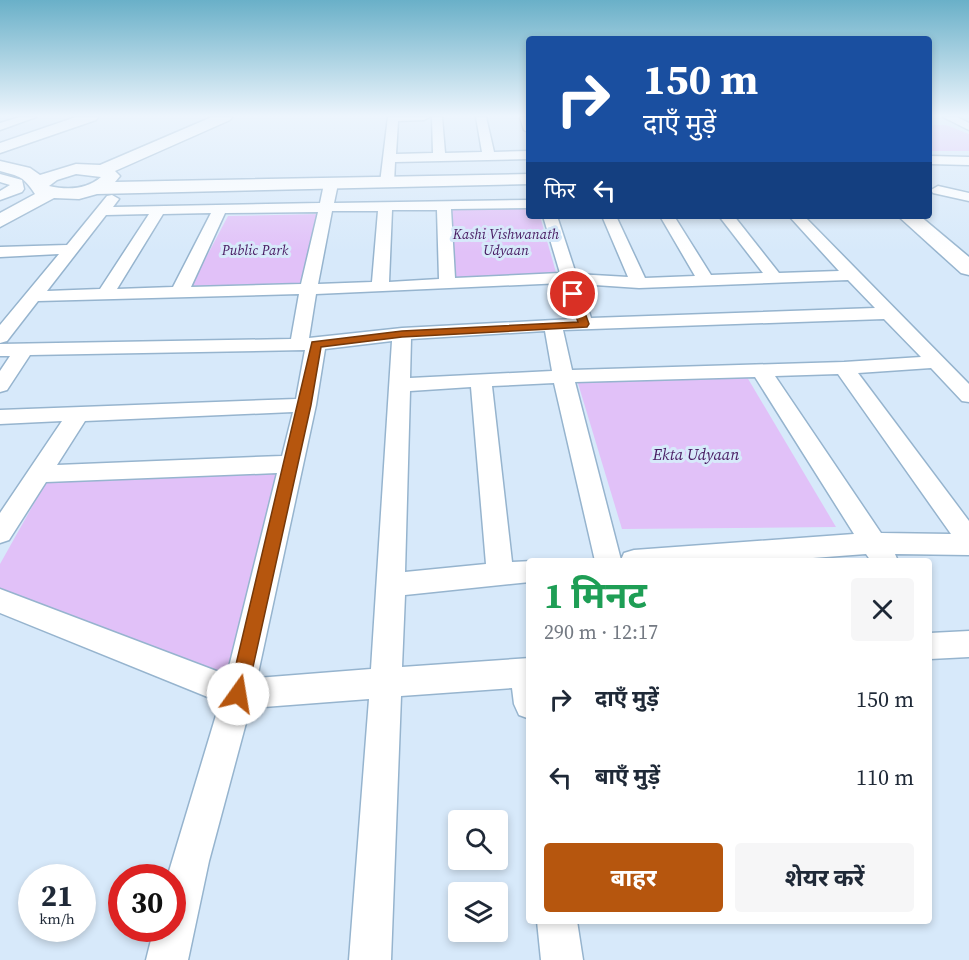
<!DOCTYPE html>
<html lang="hi">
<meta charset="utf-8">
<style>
:root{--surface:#fff;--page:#f6f6f7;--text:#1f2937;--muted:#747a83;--accent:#b6560e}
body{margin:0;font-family:"Source Serif 4","Noto Sans Devanagari",serif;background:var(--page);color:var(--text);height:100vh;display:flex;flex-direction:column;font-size:22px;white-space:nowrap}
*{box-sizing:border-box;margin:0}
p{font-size:20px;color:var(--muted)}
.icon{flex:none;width:33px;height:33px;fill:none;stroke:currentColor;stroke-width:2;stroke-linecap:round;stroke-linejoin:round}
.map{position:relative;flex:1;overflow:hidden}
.side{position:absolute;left:526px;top:558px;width:406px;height:366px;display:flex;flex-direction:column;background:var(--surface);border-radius:6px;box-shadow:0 3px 9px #0003}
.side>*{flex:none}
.hud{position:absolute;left:526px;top:36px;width:406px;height:183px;border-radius:6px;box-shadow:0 3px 9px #0003;background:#1a4fa0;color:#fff;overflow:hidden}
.buttons{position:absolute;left:448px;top:810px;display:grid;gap:12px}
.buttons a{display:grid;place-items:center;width:60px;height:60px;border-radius:6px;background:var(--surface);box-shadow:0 3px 9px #0003;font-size:30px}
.speed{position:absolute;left:18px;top:864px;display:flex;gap:12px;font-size:30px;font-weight:700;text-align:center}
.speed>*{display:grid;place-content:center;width:78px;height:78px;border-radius:50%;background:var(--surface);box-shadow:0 3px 9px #0003;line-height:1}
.speed small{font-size:15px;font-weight:400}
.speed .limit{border:9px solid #d22;background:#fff;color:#111}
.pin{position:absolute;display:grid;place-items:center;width:51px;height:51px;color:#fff;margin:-26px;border:3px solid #fff;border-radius:50%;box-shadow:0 2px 6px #0007}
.me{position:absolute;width:66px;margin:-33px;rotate:13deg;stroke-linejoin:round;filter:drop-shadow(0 0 4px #0008)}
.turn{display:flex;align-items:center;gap:21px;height:126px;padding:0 18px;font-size:27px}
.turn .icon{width:78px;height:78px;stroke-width:2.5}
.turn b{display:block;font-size:42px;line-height:51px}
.then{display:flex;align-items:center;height:57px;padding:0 18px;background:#0003;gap:12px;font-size:22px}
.round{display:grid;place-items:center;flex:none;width:63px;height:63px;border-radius:6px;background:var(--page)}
.summary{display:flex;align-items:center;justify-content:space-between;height:102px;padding:0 18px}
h1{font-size:36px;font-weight:700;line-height:45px;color:#1e9e55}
.primary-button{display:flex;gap:12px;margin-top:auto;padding:12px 18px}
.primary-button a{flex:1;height:69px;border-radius:6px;background:var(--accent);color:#fff;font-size:24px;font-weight:700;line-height:69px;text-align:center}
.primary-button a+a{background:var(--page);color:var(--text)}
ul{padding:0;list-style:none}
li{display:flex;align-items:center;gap:18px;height:78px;padding:0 18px}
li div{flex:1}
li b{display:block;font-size:22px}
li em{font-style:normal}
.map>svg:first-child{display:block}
.green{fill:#e1c1f8}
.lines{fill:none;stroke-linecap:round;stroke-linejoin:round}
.street-casing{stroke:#96b4ce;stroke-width:3}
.secondary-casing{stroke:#96b4ce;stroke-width:3}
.street{fill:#fff;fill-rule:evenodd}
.secondary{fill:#fff;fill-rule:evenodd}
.route{fill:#b6560e;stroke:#763809;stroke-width:1.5}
.labels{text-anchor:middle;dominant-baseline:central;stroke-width:6;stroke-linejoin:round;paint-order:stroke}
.far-park-label{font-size:14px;font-style:italic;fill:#471a61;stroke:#d7e9fa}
.park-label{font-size:16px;font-style:italic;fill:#471a61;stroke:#d7e9fa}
</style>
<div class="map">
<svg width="969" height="960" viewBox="0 0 969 960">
<rect width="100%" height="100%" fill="#d7e9fa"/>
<!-- green -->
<g class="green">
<polygon points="930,125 946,125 969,134 969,151 930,151"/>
<polygon points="529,207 530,216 540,216 557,276 453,279 449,209"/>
<polygon points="320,214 300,283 191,286 228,216"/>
<polygon points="747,377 836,527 622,529 577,380"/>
<polygon points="278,473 236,682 0,591 0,564 46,482"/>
</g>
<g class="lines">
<defs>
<g id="street">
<polygon points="20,117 36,117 0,130 0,123"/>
<polygon points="388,117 429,117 424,120 398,121 396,154 433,153 432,117 442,117 445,153 482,152 476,117 486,117 494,152 530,151 530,159 395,162 394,183 392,186 382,186 380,183"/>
<polygon points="520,117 530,117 530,133 524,130"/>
<polygon points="943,117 957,117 969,123 969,130"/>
<polygon points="930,156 969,157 969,165 930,164"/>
<polygon points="0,174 22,180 24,189 22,192 0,200 0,191 10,185 0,182"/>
<path d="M331,180L338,184L334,203L530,200V208L451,209L455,278L560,273L543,216H557L576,274L628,277L602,216H616L645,278L695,276L660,216H674L711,275L763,273L719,216H734L779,273L839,271L789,216H804L969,384V402L962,401L931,368L858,373L969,521V555L895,554L898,561H871L866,554L773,561H595L554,383L492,386L512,562L533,561H530V582L405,595L402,667L530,658V719L519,715L514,704L512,688L401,696L391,960H349L369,699L250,708L209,861L188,960H146L154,928H172V878H167L220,702L0,613V589L227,675L277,473L46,482L9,540L0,543V513L62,421L0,424V410L296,399L305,350L30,355L7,390L0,392V371L10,356H0V344L291,339L299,294L38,301L7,341L0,343V325L59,254L0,257V247L67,245L107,196L112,195L119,199L113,207L320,203L324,184ZM392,210H437L439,279L389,282ZM332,211H378L372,282L318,284ZM318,212L301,284L191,287L225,213ZM211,213L173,287L117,289L163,214ZM149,214L100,289L47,291L106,215ZM848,280L875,308L591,318L580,284L639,288ZM563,283L573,319L402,328L309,338L316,294ZM884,319L921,357L844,362L572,370L563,330ZM545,331L552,371L410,378L411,339ZM392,341L371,669L257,678L316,405L325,349ZM838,374L951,534L881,533L775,376ZM755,377L854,534L634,550L624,553L621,560L575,382ZM471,387L486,564L405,572L410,391ZM293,412L282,456L57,465L85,421Z"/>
<polygon points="938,186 969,193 969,201 933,193 931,190"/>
<polygon points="969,631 969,657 930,659 930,633"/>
<polygon points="537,921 577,921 583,960 541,960"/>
</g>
<g id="secondary">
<polygon points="76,117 98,117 96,120 0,153 0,143"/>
<path d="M212,117H232L230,120L115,171L120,176L115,182L530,174V184L97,194L79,199L54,198L0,227V213L35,194C23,176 21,177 0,171V161L30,168L40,175L76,164L100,165ZM76,174L101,177C86,190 67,190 49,186L57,180Z"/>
<polygon points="898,216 920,216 969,257 969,275 961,273"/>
</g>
</defs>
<!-- street casing -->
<use href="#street" class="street-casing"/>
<!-- secondary casing -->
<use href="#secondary" class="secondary-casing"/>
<!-- street -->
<use href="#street" class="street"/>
<!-- secondary -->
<use href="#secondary" class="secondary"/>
</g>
<!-- sky -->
<linearGradient id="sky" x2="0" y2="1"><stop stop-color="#6ab0c8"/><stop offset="0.46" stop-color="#edf5fd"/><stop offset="1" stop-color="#edf5fd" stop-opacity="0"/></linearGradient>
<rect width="969" height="252" fill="url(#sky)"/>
<!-- route -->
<polygon class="route" points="573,291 578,294 589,324 587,327 402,337 321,347 311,405 247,694 244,701 238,703 232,701 229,694 312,342 402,331 578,322 568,294"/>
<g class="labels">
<!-- far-park labels -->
<g class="far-park-label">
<text x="506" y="234">Kashi Vishwanath<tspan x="506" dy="16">Udyaan</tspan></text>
<text x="255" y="250">Public Park</text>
</g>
<!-- park labels -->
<g class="park-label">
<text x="696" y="454">Ekta Udyaan</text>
</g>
</g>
</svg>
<div class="buttons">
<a><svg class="icon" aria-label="search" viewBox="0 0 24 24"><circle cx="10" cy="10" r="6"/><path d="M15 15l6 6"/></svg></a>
<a><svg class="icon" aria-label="layers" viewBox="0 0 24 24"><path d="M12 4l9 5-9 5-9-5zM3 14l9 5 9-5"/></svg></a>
</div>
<div class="speed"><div>21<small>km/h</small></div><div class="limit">30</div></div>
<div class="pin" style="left:573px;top:294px;background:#d93025"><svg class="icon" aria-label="arrive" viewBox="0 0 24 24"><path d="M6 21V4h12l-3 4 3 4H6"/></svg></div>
<svg class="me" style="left:238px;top:694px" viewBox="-20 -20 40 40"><circle r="19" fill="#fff"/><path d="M0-13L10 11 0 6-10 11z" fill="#b6560e"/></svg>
<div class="hud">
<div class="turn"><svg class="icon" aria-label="right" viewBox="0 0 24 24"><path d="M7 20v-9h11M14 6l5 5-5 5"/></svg><div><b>150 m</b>दाएँ मुड़ें</div></div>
<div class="then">फिर<svg class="icon" aria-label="left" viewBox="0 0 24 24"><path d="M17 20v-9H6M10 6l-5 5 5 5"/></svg></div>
</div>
<section class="side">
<div class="summary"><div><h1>1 मिनट</h1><p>290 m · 12:17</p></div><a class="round"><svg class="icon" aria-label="close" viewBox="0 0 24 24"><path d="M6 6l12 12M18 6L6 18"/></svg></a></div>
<ul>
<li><svg class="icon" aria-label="right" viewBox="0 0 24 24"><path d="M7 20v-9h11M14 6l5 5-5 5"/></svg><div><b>दाएँ मुड़ें</b></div><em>150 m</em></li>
<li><svg class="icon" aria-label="left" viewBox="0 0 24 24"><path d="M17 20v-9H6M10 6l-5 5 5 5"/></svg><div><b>बाएँ मुड़ें</b></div><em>110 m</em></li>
</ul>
<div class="primary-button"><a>बाहर</a><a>शेयर करें</a></div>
</section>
</div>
